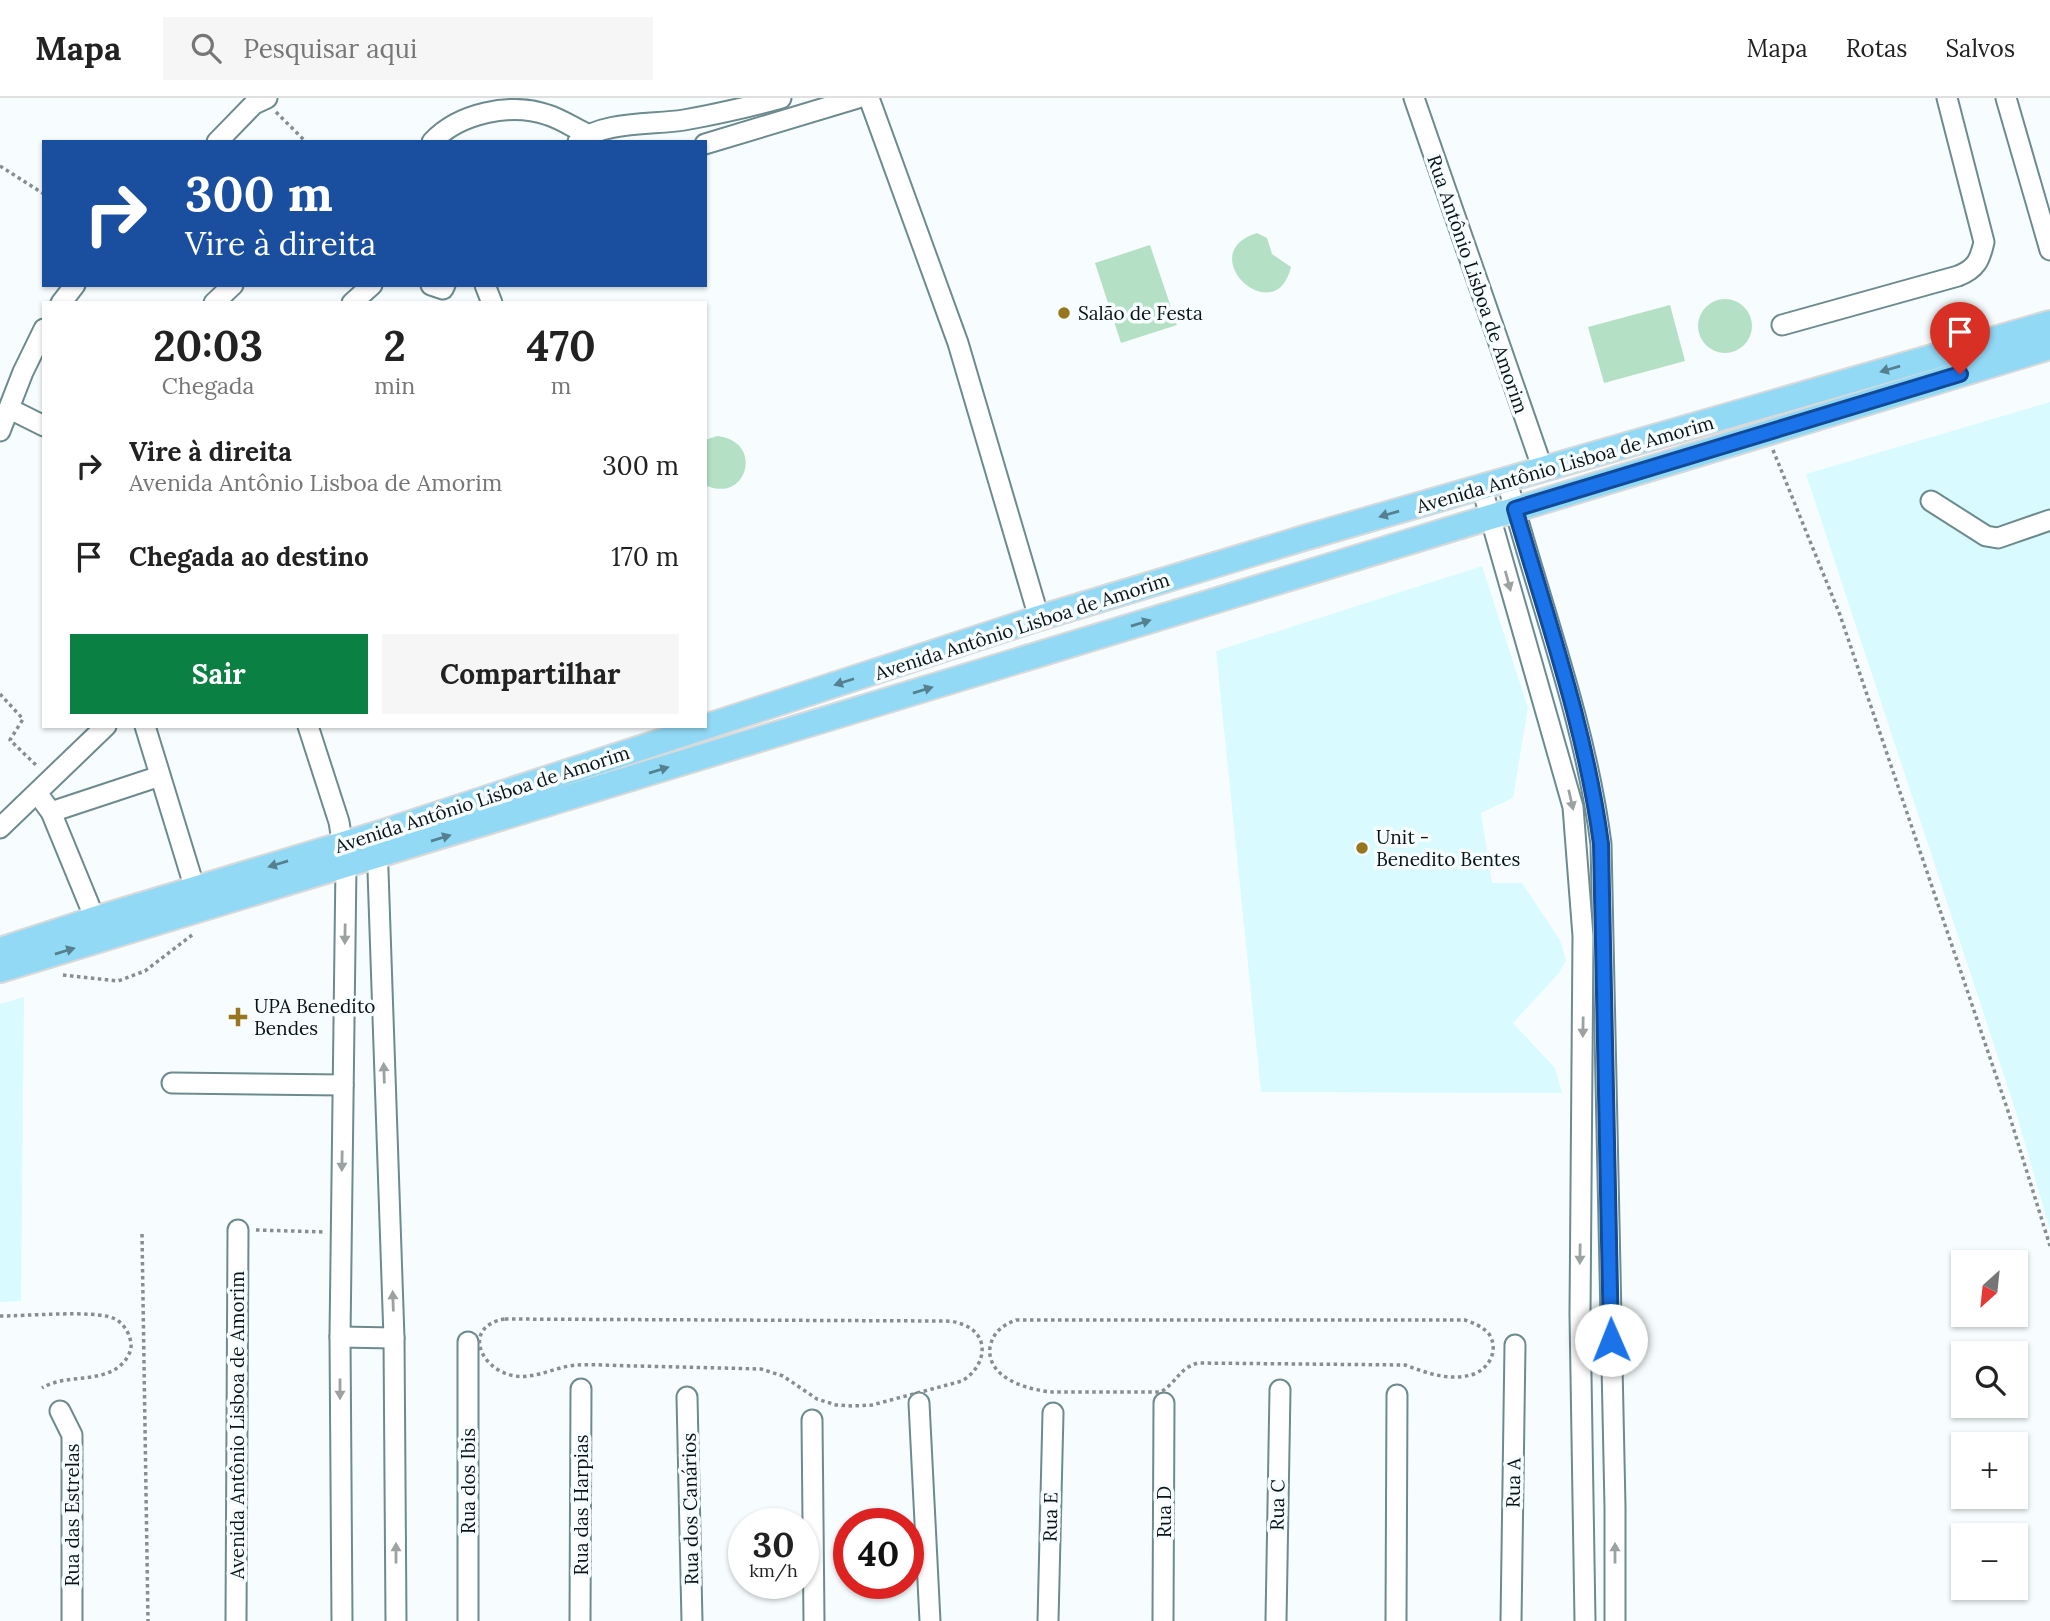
<!DOCTYPE html>
<html lang="pt">
<meta charset="utf-8">
<style>
:root{--surface:#fff;--page:#f6f6f6;--text:#222;--muted:#767676;--line:#e0e0e0;--accent:#0b8043}
body{margin:0;font-family:Lora,serif;background:var(--page);color:var(--text);height:100vh;display:flex;flex-direction:column;font-size:26px;white-space:nowrap}
*{box-sizing:border-box;margin:0}
p{font-size:23px;color:var(--muted)}
.icon{flex:none;width:38px;height:38px;fill:none;stroke:currentColor;stroke-width:2;stroke-linecap:round;stroke-linejoin:round}
.map{position:relative;flex:1;overflow:hidden}
.details{position:absolute;left:42px;top:203px;width:665px;height:427px;display:flex;flex-direction:column;background:var(--surface);border-radius:0px;box-shadow:0 2px 5px #0004}
.details>*{flex:none}
.guide{position:absolute;left:42px;top:42px;width:665px;height:147px;border-radius:0px;box-shadow:0 2px 5px #0004;background:#1a4fa0;color:#fff;overflow:hidden}
.needle{width:46px;rotate:207deg}
.buttons{position:absolute;left:1951px;top:1152px;display:grid;gap:14px}
.buttons a{display:grid;place-items:center;width:77px;height:77px;border-radius:0px;background:var(--surface);box-shadow:0 2px 5px #0004;font-size:35px}
.speed{position:absolute;left:728px;top:1410px;display:flex;gap:14px;font-size:35px;font-weight:700;text-align:center}
.speed>*{display:grid;place-content:center;width:91px;height:91px;border-radius:50%;background:var(--surface);box-shadow:0 2px 5px #0004;line-height:1}
.speed small{font-size:18px;font-weight:400}
.speed .limit{border:10px solid #d22;background:#fff;color:#111}
.pin{position:absolute;display:grid;place-items:center;width:60px;height:60px;color:#fff;margin:-72px -30px;border-radius:50% 50% 50% 0;rotate:-45deg;box-shadow:0 0 7px #0007}
.pin .icon{rotate:45deg}
.me{position:absolute;width:77px;margin:-38px;rotate:359deg;stroke-linejoin:round;filter:drop-shadow(0 0 5px #0008)}
.turn{display:flex;align-items:center;gap:24px;height:147px;padding:0 28px;font-size:32px}
.turn .icon{width:91px;height:91px;stroke-width:2.5}
.turn b{display:block;font-size:49px;line-height:60px}
.eta{display:flex;justify-content:space-evenly;align-items:center;height:119px;text-align:center}
.eta b{font-size:42px;font-weight:800;line-height:49px}
.primary-button{display:flex;gap:14px;margin-top:auto;padding:14px 28px}
.primary-button a{flex:1;height:80px;border-radius:0px;background:var(--accent);color:#fff;font-size:28px;font-weight:800;line-height:80px;text-align:center}
.primary-button a+a{background:var(--page);color:var(--text)}
ul{padding:0;list-style:none}
li{display:flex;align-items:center;gap:21px;height:91px;padding:0 28px}
li div{flex:1}
li b{display:block;font-size:26px}
li em{font-style:normal}
header{display:flex;align-items:center;gap:42px;box-sizing:border-box;height:98px;padding:0 35px;background:var(--surface);border-bottom:2px solid var(--line)}
header strong{font-size:33px}
nav{display:flex;gap:38px;margin-inline-start:auto;font-size:24px}
.search{width:490px;height:63px;background:var(--page);display:flex;align-items:center;gap:18px;box-sizing:border-box;padding:0 24px;border-radius:0px;color:var(--muted);font-size:26px}
.map>svg:first-child{display:block}
.built{fill:#d9fbff}
.green{fill:#b4e1c5}
.lines{fill:none;stroke-linecap:round;stroke-linejoin:round}
.minor-casing{stroke:#6d8b8e;stroke-width:23}
.major-casing{stroke:#d7d9da;stroke-width:28}
.path{stroke:#868f90;stroke-width:3.5;stroke-dasharray:3.5 3.5;stroke-linecap:butt}
.minor{stroke:#fff;stroke-width:19}
.major{stroke:#92d9f5;stroke-width:24}
.oneway{fill:#548090}
.oneway2{fill:#9ca1a1}
.route-casing{stroke:#114b97;stroke-width:18}
.route{stroke:#1a73e8;stroke-width:12}
.poi-dot{fill:#97761f;stroke:#f7fdfe;stroke-width:2.5}
.labels{text-anchor:middle;dominant-baseline:central;stroke-width:7;stroke-linejoin:round;paint-order:stroke}
.street-label{font-size:19px;fill:#081415;stroke:#f7fdfe}
.poi-label{font-size:19px;fill:#081415;stroke:#f7fdfe;text-anchor:start}
</style>
<header>
<strong>Mapa</strong>
<div class="search"><svg class="icon" aria-label="search" viewBox="0 0 24 24"><circle cx="10" cy="10" r="6"/><path d="M15 15l6 6"/></svg>Pesquisar aqui</div>
<nav><a>Mapa</a><a>Rotas</a><a>Salvos</a></nav>
</header>
<div class="map">
<svg width="2050" height="1523" viewBox="0 0 2050 1523">
<rect width="100%" height="100%" fill="#f7fdfe"/>
<!-- built -->
<g class="built">
<polygon points="2050,304 2050,1132 2015,1011 1806,376"/>
<polygon points="1482,468 1528,610 1513,700 1481,715 1492,785 1522,785 1560,842 1566,862 1559,875 1513,925 1555,970 1562,995 1261,994 1216,553"/>
<polygon points="24,899 21,1203 0,1204 0,906"/>
</g>
<!-- green -->
<g class="green">
<path d="M1257,135L1267,140L1272,156L1291,169C1275,235 1191,155 1257,135Z"/>
<polygon points="1150,147 1177,227 1121,245 1095,165"/>
<circle cx="1725" cy="228" r="27"/>
<polygon points="1670,207 1685,263 1604,285 1588,229"/>
<path d="M717,338C765,343 747,407 705,387V342Z"/>
</g>
<g class="lines">
<defs>
<g id="minor">
<polyline points="869,0 958,245 1039,520"/>
<polyline points="1414,0 1543,372"/>
<polyline points="2006,0 2050,152"/>
<polyline points="217,44 254,6 267,0"/>
<path d="M432,44C459,15 511,4 548,17C561,21 574,30 587,36"/>
<path d="M578,44C602,23 653,27 684,22C717,16 749,9 781,0"/>
<polyline points="705,46 858,0"/>
<polyline points="431,187 443,191 445,187"/>
<polyline points="485,187 492,205"/>
<polyline points="61,205 75,187"/>
<polyline points="214,205 233,187"/>
<polyline points="352,205 372,187"/>
<path d="M1782,227L1958,178C1976,171 1980,162 1984,144L1947,0"/>
<polyline points="10,311 44,328"/>
<polyline points="0,333 23,274 44,231"/>
<path d="M1507,383C1539,503 1585,622 1601,746L1615,1409V1523"/>
<polyline points="1482,390 1573,709 1583,838 1580,1216 1585,1523"/>
<polyline points="1931,403 1986,438 1998,440 2050,422"/>
<polyline points="145,628 195,791"/>
<polyline points="308,628 339,724 346,767 340,1239 342,1523"/>
<polyline points="37,695 51,714 95,821"/>
<polyline points="51,714 160,678"/>
<polyline points="0,730 106,628"/>
<polyline points="377,744 394,1240 396,1523"/>
<polyline points="172,985 343,987"/>
<polyline points="340,1239 394,1240"/>
<polyline points="468,1244 468,1523"/>
<polyline points="687,1299 692,1523"/>
<polyline points="919,1305 930,1523"/>
<polyline points="60,1313 72,1337 72,1523"/>
<polyline points="812,1322 814,1523"/>
<polyline points="236,1523 238,1132"/>
<polyline points="580,1523 581,1291"/>
<polyline points="1048,1523 1053,1315"/>
<polyline points="1163,1523 1164,1305"/>
<polyline points="1276,1523 1280,1292"/>
<polyline points="1396,1523 1397,1297"/>
<polyline points="1511,1523 1515,1247"/>
</g>
<g id="major">
<polyline points="0,852 95,821 377,736 1039,520 1304,440 2050,225"/>
<path d="M0,872C684,667 1366,454 2050,249"/>
</g>
</defs>
<!-- minor casing -->
<use href="#minor" class="minor-casing"/>
<!-- major casing -->
<use href="#major" class="major-casing"/>
<!-- path -->
<g class="path">
<polyline points="276,14 306,44"/>
<polyline points="0,68 44,96"/>
<polyline points="1773,352 1840,517 2008,1013 2050,1148"/>
<polyline points="0,596 23,621 10,642 37,668"/>
<polyline points="63,877 118,883 145,873 192,837"/>
<polyline points="256,1132 325,1134"/>
<polyline points="142,1136 148,1523"/>
<path d="M0,1218C25,1218 93,1212 113,1220C123,1224 130,1235 131,1246C132,1256 123,1267 114,1272C92,1284 63,1277 42,1290"/>
<path d="M505,1221L941,1223C947,1223 953,1223 958,1225C992,1234 987,1268 962,1283L872,1307L853,1308L836,1307L817,1301L783,1278L761,1271C720,1270 679,1269 637,1268C618,1268 597,1266 578,1267C556,1268 537,1281 515,1278C479,1272 462,1228 505,1221Z"/>
<path d="M1016,1222H1465C1474,1225 1483,1229 1489,1236C1499,1251 1490,1270 1474,1276C1450,1284 1427,1275 1405,1267L1198,1265C1178,1271 1178,1283 1161,1294H1052C1028,1292 986,1280 990,1249C993,1234 1003,1227 1016,1222Z"/>
</g>
<!-- minor -->
<use href="#minor" class="minor"/>
<!-- major -->
<use href="#major" class="major"/>
</g>
<!-- one-way arrows -->
<defs><path id="oneway-solid" d="M-6-.8H1V-3.2L6.5 0L1 3.2V.8H-6Z" transform="scale(1.75)"/></defs>
<g class="oneway">
<use href="#oneway-solid" transform="translate(1890 271) rotate(164)"/>
<use href="#oneway-solid" transform="translate(1389 416) rotate(164)"/>
<use href="#oneway-solid" transform="translate(1141 525) rotate(-17)"/>
<use href="#oneway-solid" transform="translate(844 584) rotate(162)"/>
<use href="#oneway-solid" transform="translate(923 592) rotate(-17)"/>
<use href="#oneway-solid" transform="translate(659 672) rotate(-17)"/>
<use href="#oneway-solid" transform="translate(441 740) rotate(-17)"/>
<use href="#oneway-solid" transform="translate(278 766) rotate(163)"/>
<use href="#oneway-solid" transform="translate(65 853) rotate(-17)"/>
</g>
<g class="oneway2">
<use href="#oneway-solid" transform="translate(1508 483) rotate(75)"/>
<use href="#oneway-solid" transform="translate(1571 702) rotate(77)"/>
<use href="#oneway-solid" transform="translate(345 836) rotate(91)"/>
<use href="#oneway-solid" transform="translate(1583 929) rotate(91)"/>
<use href="#oneway-solid" transform="translate(384 975) rotate(-92)"/>
<use href="#oneway-solid" transform="translate(342 1063) rotate(91)"/>
<use href="#oneway-solid" transform="translate(1580 1156) rotate(91)"/>
<use href="#oneway-solid" transform="translate(393 1203) rotate(-92)"/>
<use href="#oneway-solid" transform="translate(340 1291) rotate(90)"/>
<use href="#oneway-solid" transform="translate(396 1455) rotate(-90)"/>
<use href="#oneway-solid" transform="translate(1615 1455) rotate(-90)"/>
</g>
<g class="lines">
<defs>
<path id="route" d="M1611,1242L1601,746C1586,632 1547,521 1515,411L1960,276"/>
</defs>
<!-- route casing -->
<use href="#route" class="route-casing"/>
<!-- route -->
<use href="#route" class="route"/>
</g>
<!-- markers -->
<g class="poi-dot">
<circle cx="1064" cy="215" r="7"/>
<circle cx="1362" cy="750" r="7"/>
<path d="M234.5 908.5h7v7h7v7h-7v7h-7v-7h-7v-7h7z"/>
</g>
<g class="labels">
<!-- street labels -->
<g class="street-label">
<text transform="translate(1478 186) rotate(71)">Rua Antônio Lisboa de Amorim</text>
<text transform="translate(1565 366) rotate(-16)">Avenida Antônio Lisboa de Amorim</text>
<text transform="translate(1022 528) rotate(-18)">Avenida Antônio Lisboa de Amorim</text>
<text transform="translate(482 701) rotate(-18)">Avenida Antônio Lisboa de Amorim</text>
<text transform="translate(237 1327) rotate(-90)">Avenida Antônio Lisboa de Amorim</text>
<text transform="translate(468 1383) rotate(-90)">Rua dos Ibis</text>
<text transform="translate(1513 1385) rotate(-89)">Rua A</text>
<text transform="translate(581 1407) rotate(-90)">Rua das Harpias</text>
<text transform="translate(1277 1407) rotate(-89)">Rua C</text>
<text transform="translate(690 1411) rotate(-91)">Rua dos Canários</text>
<text transform="translate(1164 1414) rotate(-90)">Rua D</text>
<text transform="translate(72 1417) rotate(-90)">Rua das Estrelas</text>
<text transform="translate(1050 1419) rotate(-89)">Rua E</text>
</g>
<!-- poi labels -->
<g class="poi-label">
<text x="1078" y="215">Salão de Festa</text>
<text x="1376" y="739">Unit -<tspan x="1376" dy="22">Benedito Bentes</tspan></text>
<text x="254" y="908">UPA Benedito<tspan x="254" dy="22">Bendes</tspan></text>
</g>
</g>
</svg>
<div class="buttons">
<a><svg class="needle" viewBox="-14 -14 28 28"><path d="M0-13l5 13h-10z" fill="#e53935"/><path d="M0 13l5-13h-10z" fill="#767676"/></svg></a>
<a><svg class="icon" aria-label="search" viewBox="0 0 24 24"><circle cx="10" cy="10" r="6"/><path d="M15 15l6 6"/></svg></a>
<a>+</a>
<a>−</a>
</div>
<div class="speed"><div>30<small>km/h</small></div><div class="limit">40</div></div>
<div class="pin" style="left:1960px;top:276px;background:#d93025"><svg class="icon" aria-label="arrive" viewBox="0 0 24 24"><path d="M6 21V4h12l-3 4 3 4H6"/></svg></div>
<svg class="me" style="left:1611px;top:1242px" viewBox="-20 -20 40 40"><circle r="19" fill="#fff"/><path d="M0-13L10 11 0 6-10 11z" fill="#1a73e8"/></svg>
<div class="guide">
<div class="turn"><svg class="icon" aria-label="right" viewBox="0 0 24 24"><path d="M7 20v-9h11M14 6l5 5-5 5"/></svg><div><b>300 m</b>Vire à direita</div></div>
</div>
<section class="details">
<div class="eta">
<div><b>20:03</b><p>Chegada</p></div>
<div><b>2</b><p>min</p></div>
<div><b>470</b><p>m</p></div>
</div>
<ul>
<li><svg class="icon" aria-label="right" viewBox="0 0 24 24"><path d="M7 20v-9h11M14 6l5 5-5 5"/></svg><div><b>Vire à direita</b><p>Avenida Antônio Lisboa de Amorim</p></div><em>300 m</em></li>
<li><svg class="icon" aria-label="arrive" viewBox="0 0 24 24"><path d="M6 21V4h12l-3 4 3 4H6"/></svg><div><b>Chegada ao destino</b></div><em>170 m</em></li>
</ul>
<div class="primary-button"><a>Sair</a><a>Compartilhar</a></div>
</section>
</div>
